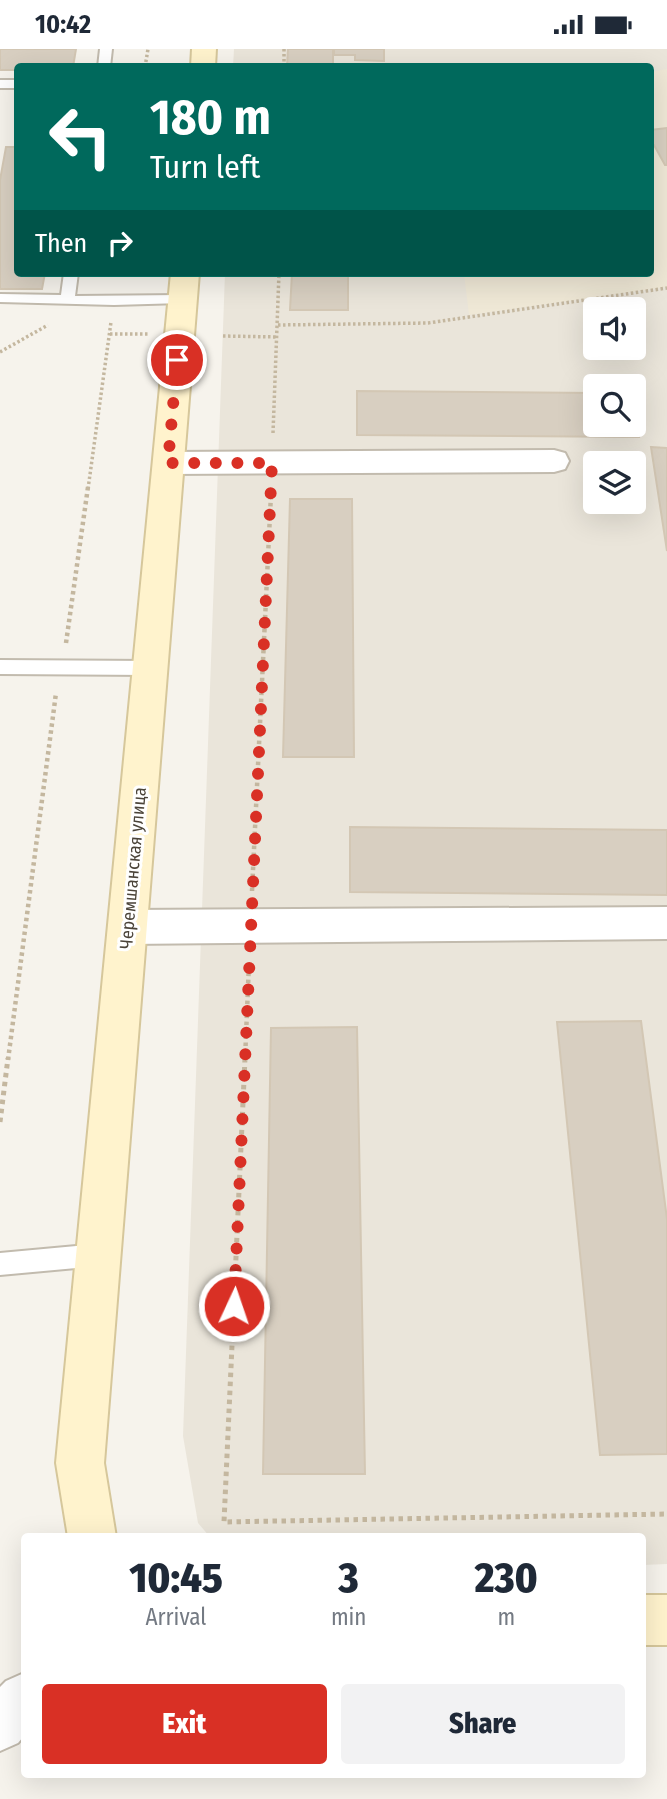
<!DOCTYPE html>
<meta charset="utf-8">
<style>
:root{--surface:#fff;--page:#f2f2f3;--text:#1f2937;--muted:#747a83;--accent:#d93025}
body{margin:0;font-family:"Fira Sans Condensed",sans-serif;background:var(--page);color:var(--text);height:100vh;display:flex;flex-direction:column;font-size:26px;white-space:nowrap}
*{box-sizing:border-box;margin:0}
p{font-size:23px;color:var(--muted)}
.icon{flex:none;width:38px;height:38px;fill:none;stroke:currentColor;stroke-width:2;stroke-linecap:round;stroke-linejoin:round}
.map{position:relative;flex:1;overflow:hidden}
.details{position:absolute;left:21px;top:1484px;width:625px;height:245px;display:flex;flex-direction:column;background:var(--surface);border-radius:7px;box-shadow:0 7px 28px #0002}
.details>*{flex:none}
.top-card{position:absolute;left:14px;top:14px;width:640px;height:214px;border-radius:7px;box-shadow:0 7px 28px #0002;background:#00695c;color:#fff;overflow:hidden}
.fabs{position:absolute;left:583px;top:248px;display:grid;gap:14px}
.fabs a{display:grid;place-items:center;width:63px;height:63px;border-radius:7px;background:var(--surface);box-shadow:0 7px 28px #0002;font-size:35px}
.pin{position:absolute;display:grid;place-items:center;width:60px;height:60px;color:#fff;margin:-30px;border:4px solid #fff;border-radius:50%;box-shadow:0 2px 7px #0007}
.me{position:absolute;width:77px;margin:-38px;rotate:3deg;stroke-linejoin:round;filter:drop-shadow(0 0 5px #0008)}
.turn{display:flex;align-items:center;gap:24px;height:147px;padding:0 21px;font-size:32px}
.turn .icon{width:91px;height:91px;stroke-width:2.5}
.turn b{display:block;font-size:49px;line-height:60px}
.then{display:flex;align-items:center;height:66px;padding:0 21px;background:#0003;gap:14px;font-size:26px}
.eta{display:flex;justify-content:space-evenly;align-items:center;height:119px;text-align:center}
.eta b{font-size:42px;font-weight:800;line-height:49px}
.button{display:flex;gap:14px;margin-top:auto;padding:14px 21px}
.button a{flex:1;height:80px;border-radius:7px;background:var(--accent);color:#fff;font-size:28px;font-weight:800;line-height:80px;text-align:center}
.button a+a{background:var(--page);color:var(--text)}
.status{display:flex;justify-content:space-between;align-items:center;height:49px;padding:0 35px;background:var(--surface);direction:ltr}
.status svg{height:19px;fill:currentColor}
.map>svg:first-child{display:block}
.residential{fill:#eae5da;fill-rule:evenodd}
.education{fill:#efe8d6}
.building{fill:#d8cfc1;stroke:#d3c7b4;stroke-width:2}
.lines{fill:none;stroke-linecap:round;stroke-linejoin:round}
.lane-casing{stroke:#c2bbae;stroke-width:4}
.street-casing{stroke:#c2bbae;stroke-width:4}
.secondary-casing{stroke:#d6c79b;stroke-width:4}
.path-far2{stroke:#c4b79f;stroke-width:3.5;stroke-dasharray:2.5 2.5;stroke-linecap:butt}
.path-far1{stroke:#c4b79f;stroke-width:4.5;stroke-dasharray:3.5 3.5;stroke-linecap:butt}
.path{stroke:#c4b79f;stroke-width:5;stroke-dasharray:4.5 4.5;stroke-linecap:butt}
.lane{fill:#fff;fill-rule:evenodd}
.street{fill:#fff;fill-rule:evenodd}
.secondary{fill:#fff3cd;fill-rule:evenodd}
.route{stroke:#d93025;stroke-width:12;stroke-dasharray:0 21.6}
.labels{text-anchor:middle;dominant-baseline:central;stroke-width:6;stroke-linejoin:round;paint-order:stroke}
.street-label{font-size:18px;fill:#4b4439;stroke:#fff}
</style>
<div class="status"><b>10:42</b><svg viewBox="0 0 49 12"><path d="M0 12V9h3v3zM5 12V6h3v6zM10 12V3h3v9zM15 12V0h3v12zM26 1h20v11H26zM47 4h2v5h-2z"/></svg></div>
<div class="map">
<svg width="667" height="1750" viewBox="0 0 667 1750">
<rect width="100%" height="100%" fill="#f6f3ec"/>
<!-- residential -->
<path class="residential" d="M234,0H667V1515L642,1516V1488H210L198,1474L183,1387L225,224H651V18H233ZM595,261H634V299H595ZM595,338H634V376H595ZM595,415H634V453H595Z"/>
<!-- education -->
<polygon class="education" points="667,20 667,238 469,266 464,224 651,224 651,23"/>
<!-- building -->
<g class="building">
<polygon points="0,0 76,0 73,18 18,18 18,21 0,21"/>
<polygon points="288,0 333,0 333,18 287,18"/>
<polygon points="334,0 384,0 384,12 355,11 355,6 334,6"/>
<polygon points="667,79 667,116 665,116 654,96 651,96 651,81"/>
<polygon points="6,98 18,98 18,224 45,224 42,240 0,240 0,131"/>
<polygon points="292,224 348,224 348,261 290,261"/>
<polygon points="357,342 595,344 595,376 634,376 634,353 639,388 357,386"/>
<polygon points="651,398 667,399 667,502"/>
<polygon points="290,450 352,450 354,708 283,708"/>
<polygon points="350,778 667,781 667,846 350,843"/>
<polygon points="641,972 667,1170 667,1405 600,1406 557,973"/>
<polygon points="357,978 365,1425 263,1425 271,979"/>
</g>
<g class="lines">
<defs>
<g id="lane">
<polygon points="100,0 112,0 110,18 98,18"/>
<rect x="0" y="31" width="18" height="8"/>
<polygon points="64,224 78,224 75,247 182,246 189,250 182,254 114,256 0,253 0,245 61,246"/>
<polygon points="0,611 150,612 156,614 159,619 156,624 150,626 0,625"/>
<polygon points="98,1195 106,1198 109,1206 106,1214 98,1217 0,1226 0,1204"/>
</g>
<g id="street">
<polygon points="554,401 565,404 569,412 565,420 554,423 168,425 157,422 153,414 157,406 168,403"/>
<polygon points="667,858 667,890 127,895 113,890 108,878 113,866 127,861"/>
<polygon points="24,1624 24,1687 18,1694 0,1702 0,1638 6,1632"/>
</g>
<g id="secondary">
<polygon points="192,0 216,0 215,18 191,18"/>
<polygon points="171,224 199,224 104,1414 116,1488 68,1488 56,1414"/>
<rect x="642" y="1546" width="25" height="50"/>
</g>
</defs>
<!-- lane casing -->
<use href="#lane" class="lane-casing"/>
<!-- street casing -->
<use href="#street" class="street-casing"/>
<!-- secondary casing -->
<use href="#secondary" class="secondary-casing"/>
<!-- path-far2 -->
<g class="path-far2">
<polyline points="284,0 284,18"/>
<polyline points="145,18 148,0"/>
<polyline points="278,276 428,274 667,239"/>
<polyline points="110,285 148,285"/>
<polyline points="223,287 278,288"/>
<polyline points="0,303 48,276"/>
<polyline points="273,384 279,224"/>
<polyline points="88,440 111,273"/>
</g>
<!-- path-far1 -->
<g class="path-far1">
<polyline points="66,594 88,438"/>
<polyline points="252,842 271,445"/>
<polyline points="8,1011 56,644"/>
<polyline points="245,1011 249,914"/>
</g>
<!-- path -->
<g class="path">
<polyline points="245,1009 224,1473 667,1465"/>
<polyline points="0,1073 8,1009"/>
</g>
<!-- lane -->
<use href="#lane" class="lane"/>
<!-- street -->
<use href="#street" class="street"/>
<!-- secondary -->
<use href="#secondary" class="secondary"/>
</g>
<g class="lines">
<!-- route -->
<polyline class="route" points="177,311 168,414 272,414 234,1257"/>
</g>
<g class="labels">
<!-- street labels -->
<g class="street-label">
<text transform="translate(133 819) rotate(-85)">Черемшанская улица</text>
</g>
</g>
</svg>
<div class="fabs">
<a><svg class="icon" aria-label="sound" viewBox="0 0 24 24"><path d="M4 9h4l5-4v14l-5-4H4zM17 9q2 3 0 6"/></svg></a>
<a><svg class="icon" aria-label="search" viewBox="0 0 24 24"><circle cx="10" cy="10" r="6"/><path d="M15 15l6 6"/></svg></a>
<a><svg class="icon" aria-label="layers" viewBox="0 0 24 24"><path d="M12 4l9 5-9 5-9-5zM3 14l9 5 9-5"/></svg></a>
</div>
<div class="pin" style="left:177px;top:311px;background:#d93025"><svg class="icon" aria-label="arrive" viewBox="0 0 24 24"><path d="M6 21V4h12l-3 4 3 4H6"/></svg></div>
<svg class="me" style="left:234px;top:1257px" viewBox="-20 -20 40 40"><circle r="17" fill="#d93025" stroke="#fff" stroke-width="3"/><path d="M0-11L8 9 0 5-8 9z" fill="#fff"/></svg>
<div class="top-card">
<div class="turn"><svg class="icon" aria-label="left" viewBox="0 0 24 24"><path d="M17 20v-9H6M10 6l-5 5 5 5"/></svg><div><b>180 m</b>Turn left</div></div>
<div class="then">Then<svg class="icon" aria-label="right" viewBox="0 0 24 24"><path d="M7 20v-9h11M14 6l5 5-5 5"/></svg></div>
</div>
<section class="details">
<div class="eta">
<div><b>10:45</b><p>Arrival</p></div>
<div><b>3</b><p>min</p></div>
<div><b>230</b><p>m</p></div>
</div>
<div class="button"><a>Exit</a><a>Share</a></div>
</section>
</div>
